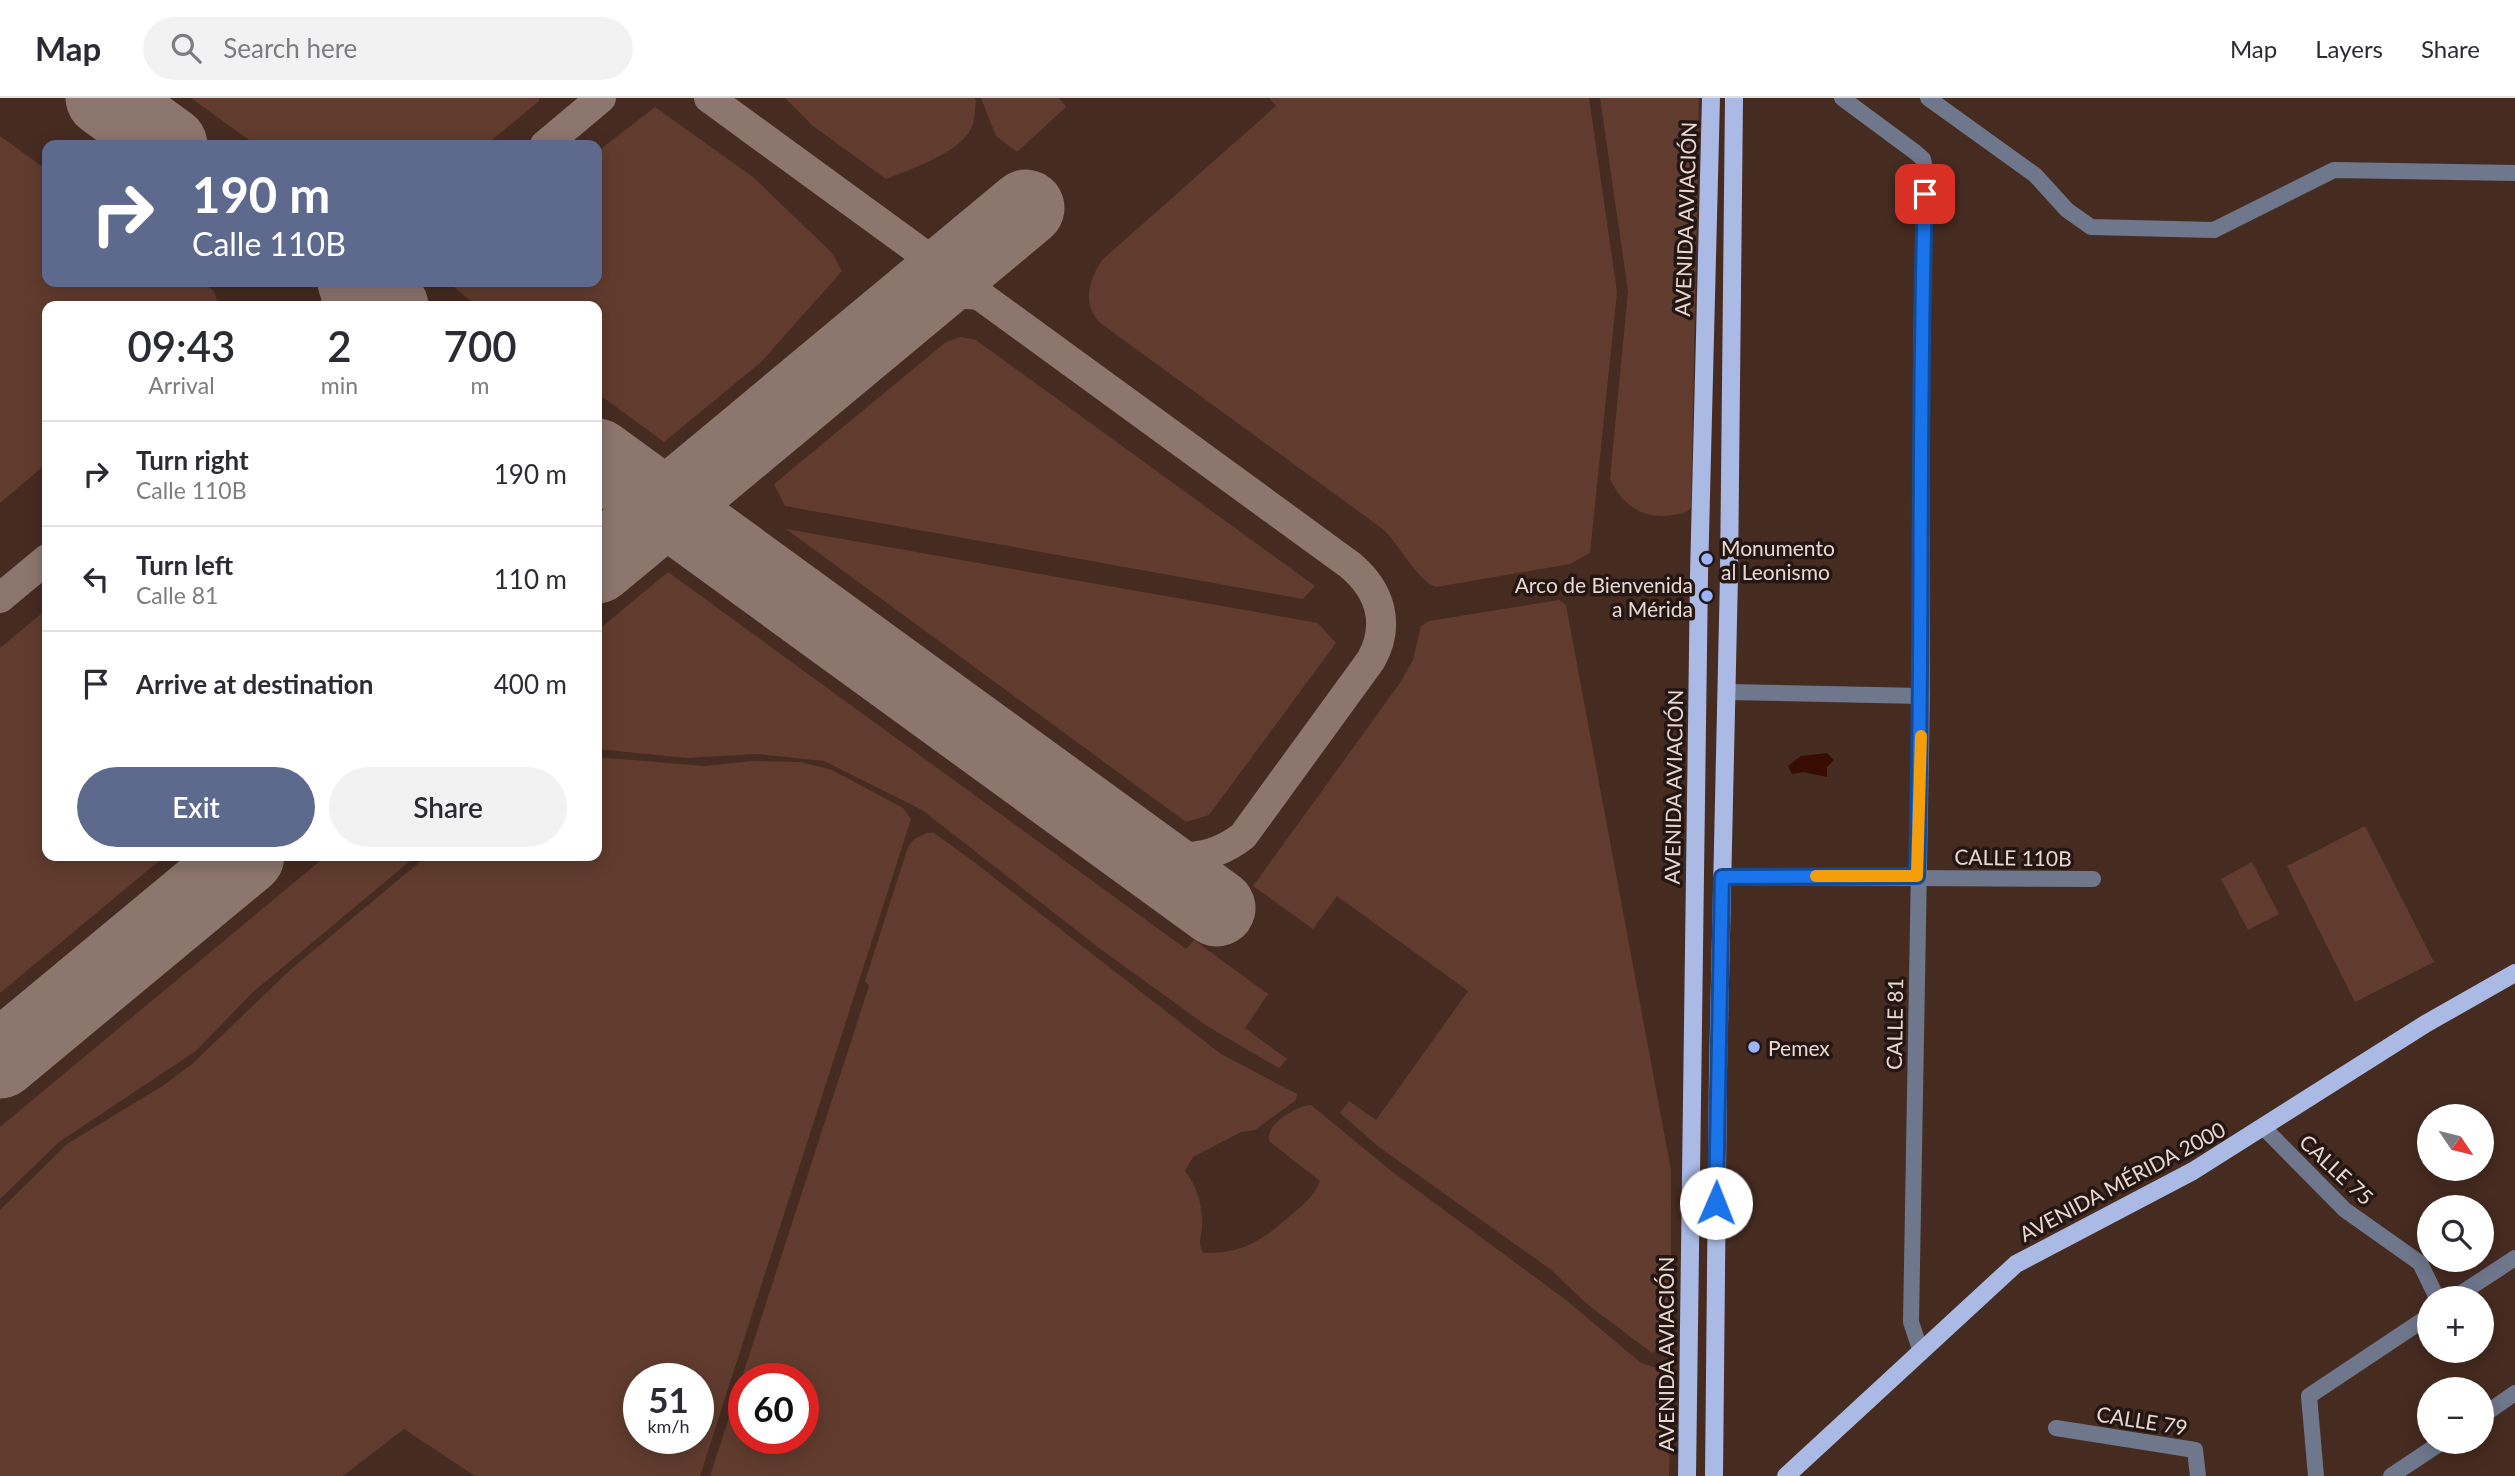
<!DOCTYPE html>
<meta charset="utf-8">
<style>
:root{--surface:#fff;--page:#f2f2f3;--text:#2b2b33;--muted:#7c7c81;--line:#e1e1e2;--accent:#5e698e}
body{margin:0;font-family:Lato,sans-serif;background:var(--page);color:var(--text);height:100vh;display:flex;flex-direction:column;font-size:26px;white-space:nowrap}
*{box-sizing:border-box;margin:0}
p{font-size:23px;color:var(--muted)}
.icon{flex:none;width:38px;height:38px;fill:none;stroke:currentColor;stroke-width:2;stroke-linecap:round;stroke-linejoin:round}
.map{position:relative;flex:1;overflow:hidden}
.details{position:absolute;left:42px;top:203px;width:560px;height:560px;display:flex;flex-direction:column;background:var(--surface);border-radius:14px;box-shadow:0 4px 18px #0003}
.details>*{flex:none}
.banner{position:absolute;left:42px;top:42px;width:560px;height:147px;border-radius:14px;box-shadow:0 4px 18px #0003;background:#5e698e;color:#fff;overflow:hidden}
.needle{width:46px;rotate:125deg}
.controls{position:absolute;left:2417px;top:1006px;display:grid;gap:14px}
.controls a{display:grid;place-items:center;width:77px;height:77px;border-radius:50%;background:var(--surface);box-shadow:0 4px 18px #0003;font-size:35px}
.speed{position:absolute;left:623px;top:1265px;display:flex;gap:14px;font-size:35px;font-weight:700;text-align:center}
.speed>*{display:grid;place-content:center;width:91px;height:91px;border-radius:50%;background:var(--surface);box-shadow:0 4px 18px #0003;line-height:1}
.speed small{font-size:18px;font-weight:400}
.speed .limit{border:10px solid #d22;background:#fff;color:#111}
.pin{position:absolute;display:grid;place-items:center;width:60px;height:60px;color:#fff;margin:-30px;border-radius:14px;box-shadow:0 4px 10px #0006}
.me{position:absolute;width:77px;margin:-38px;rotate:1deg;stroke-linejoin:round;filter:drop-shadow(0 0 5px #0008)}
.turn{display:flex;align-items:center;gap:24px;height:147px;padding:0 35px;font-size:32px}
.turn .icon{width:91px;height:91px;stroke-width:2.5}
.turn b{display:block;font-size:49px;line-height:60px}
.eta{display:flex;justify-content:space-evenly;align-items:center;height:119px;text-align:center}
.eta b{font-size:42px;font-weight:600;line-height:49px}
.button{display:flex;gap:14px;margin-top:auto;padding:14px 35px}
.button a{flex:1;height:80px;border-radius:42px;background:var(--accent);color:#fff;font-size:28px;font-weight:600;line-height:80px;text-align:center}
.button a+a{background:var(--page);color:var(--text)}
ul{padding:0;list-style:none}
li{display:flex;align-items:center;gap:21px;height:105px;padding:0 35px;border-top:2px solid var(--line)}
li div{flex:1}
li b{display:block;font-size:26px}
li em{font-style:normal}
header{display:flex;align-items:center;gap:42px;box-sizing:border-box;height:98px;padding:0 35px;background:var(--surface);border-bottom:2px solid var(--line)}
header strong{font-size:33px}
nav{display:flex;gap:38px;margin-inline-start:auto;font-size:24px}
.search{width:490px;height:63px;background:var(--page);display:flex;align-items:center;gap:18px;box-sizing:border-box;padding:0 24px;border-radius:38px;color:var(--muted);font-size:26px}
.map>svg:first-child{display:block}
.green{fill:#613c2e;fill-rule:evenodd}
.water{fill:#380c00}
.lines{fill:none;stroke-linecap:round;stroke-linejoin:round}
.taxiway{stroke:#8d766e;stroke-width:30}
.runway{stroke:#8d766e;stroke-width:77}
.minor{stroke:#6f778c;stroke-width:16}
.major{stroke:#abbae5;stroke-width:18}
.route-casing{stroke:#114b97;stroke-width:18}
.route{stroke:#1a73e8;stroke-width:12}
.slow{stroke:#f59e0b;stroke-width:12}
.poi-dot{fill:#9cb4fd;stroke:#241713;stroke-width:2.5}
.labels{text-anchor:middle;dominant-baseline:central;stroke-width:7;stroke-linejoin:round;paint-order:stroke}
.street-label{font-size:21px;fill:#e9d7d0;stroke:#241713}
.poi-label{font-size:21px;fill:#e9d7d0;stroke:#241713;text-anchor:start}
</style>
<header>
<strong>Map</strong>
<div class="search"><svg class="icon" aria-label="search" viewBox="0 0 24 24"><circle cx="10" cy="10" r="6"/><path d="M15 15l6 6"/></svg>Search here</div>
<nav><a>Map</a><a>Layers</a><a>Share</a></nav>
</header>
<div class="map">
<svg width="2515" height="1378" viewBox="0 0 2515 1378">
<rect width="100%" height="100%" fill="#462b21"/>
<!-- green -->
<g class="green">
<polygon points="191,0 539,0 539,3 486,47 256,47"/>
<path d="M785,0H975L976,4C975,10 975,19 973,26C964,54 911,71 886,81L813,28Z"/>
<polygon points="981,0 1059,0 1066,9 1017,54 996,38"/>
<path d="M1269,0H1589L1617,194L1590,455L1570,466L1436,489C1420,485 1398,446 1384,432L1099,224C1082,204 1089,182 1102,162L1276,8Z"/>
<path d="M1600,0H1699L1691,409C1687,416 1680,416 1672,417C1644,422 1622,407 1610,381L1628,193Z"/>
<polygon points="655,9 753,79 832,155 842,173 761,264 664,344 597,295 597,208 477,208 455,190 456,184 597,184 597,54"/>
<polygon points="0,38 47,72 47,184 201,184 214,193 219,207 47,208 47,365 0,405"/>
<polygon points="961,239 976,242 1315,488 1303,501 785,408 774,386 946,244"/>
<polygon points="786,431 1318,525 1336,545 1209,717 1186,724"/>
<polygon points="668,474 1186,851 1194,842 1268,896 1245,930 1287,961 1279,970 1207,928 1103,853 922,712 824,663 758,656 686,660 597,651 597,533"/>
<polygon points="1559,502 1566,507 1671,1072 1671,1232 1663,1249 1652,1255 1587,1206 1550,1171 1379,1049 1340,1015 1349,1003 1376,1022 1468,893 1337,798 1313,831 1253,788 1400,585 1413,562 1421,528 1429,523"/>
<polygon points="47,511 47,758 165,758 0,895 0,550"/>
<path d="M597,659L704,668L752,663L801,664L832,672L903,710L911,721L700,1378H475L404,1331L343,1378H0V1112L67,1046L161,989L191,967L290,872L427,758H597ZM639,1281H698V1340H639Z"/>
<polygon points="2365,728 2434,864 2355,904 2287,768"/>
<path d="M927,735H934L970,761L1221,956L1297,996L1296,1002L1255,1032L1241,1034L1193,1059L1185,1073C1197,1088 1203,1109 1202,1128C1202,1139 1197,1144 1203,1155C1243,1156 1263,1142 1292,1116C1304,1106 1314,1098 1320,1083L1270,1044C1263,1027 1296,1008 1311,1007L1390,1072L1566,1202L1641,1265L1667,1273L1671,1280L1669,1378H710L869,888L865,883L908,749L914,741ZM744,1281H803V1340H744Z"/>
<polygon points="326,758 416,758 252,895 196,953 59,1044 0,1101 0,1029"/>
<polygon points="2252,764 2279,816 2248,832 2221,781"/>
</g>
<!-- water -->
<polygon class="water" points="1827,655 1834,662 1827,669 1827,679 1803,674 1792,676 1788,668 1801,658"/>
<g class="lines">
<!-- taxiway -->
<g class="taxiway">
<path d="M709,0L1350,467C1380,492 1391,526 1371,562L1243,738C1207,766 1170,763 1130,747"/>
<polyline points="545,47 601,0"/>
<polyline points="400,184 401,208"/>
<polyline points="336,208 337,184"/>
<polyline points="351,208 381,184"/>
<polyline points="906,210 945,194 979,197"/>
<polyline points="0,500 47,461"/>
</g>
<!-- runway -->
<g class="runway">
<polyline points="104,0 169,47"/>
<polyline points="356,184 390,208"/>
<polyline points="597,359 1217,810"/>
<polyline points="597,467 1026,110"/>
<polyline points="0,962 246,758"/>
</g>
<!-- minor -->
<g class="minor">
<polyline points="1842,0 1915,54 1923,61 1925,71 1921,250 1922,598 1911,1224 1921,1254"/>
<polyline points="1928,0 2035,77 2067,112 2091,129 2214,132 2334,72 2515,75"/>
<polyline points="1727,594 1922,598"/>
<polyline points="1722,779 2093,781"/>
<polyline points="2264,1030 2345,1112 2420,1165 2437,1200"/>
<polyline points="2454,1200 2515,1160"/>
<polyline points="2482,1318 2515,1295"/>
<polyline points="2056,1330 2195,1352 2198,1378"/>
<polyline points="2316,1378 2309,1298 2429,1218"/>
<polyline points="2391,1378 2442,1344"/>
</g>
<!-- major -->
<g class="major">
<polyline points="1687,1378 1699,477 1711,0"/>
<polyline points="1714,1378 1718,973 1729,477 1734,0"/>
<polyline points="1786,1378 2016,1166 2193,1073 2427,925 2515,875"/>
</g>
</g>
<g class="lines">
<defs>
<path id="route" d="M1716,1105L1722,779L1917,778C1923,551 1918,323 1925,96"/>
</defs>
<!-- route casing -->
<use href="#route" class="route-casing"/>
<!-- route -->
<use href="#route" class="route"/>
<!-- slow -->
<polyline class="slow" points="1816,778 1917,778 1921,638"/>
</g>
<!-- markers -->
<g class="poi-dot">
<circle cx="1707" cy="461" r="7"/>
<circle cx="1707" cy="498" r="7"/>
<circle cx="1754" cy="949" r="7"/>
</g>
<g class="labels">
<!-- street labels -->
<g class="street-label">
<text transform="translate(1685 121) rotate(-88)">AVENIDA AVIACIÓN</text>
<text transform="translate(1673 689) rotate(-89)">AVENIDA AVIACIÓN</text>
<text transform="translate(2013 759) rotate(1)">CALLE 110B</text>
<text transform="translate(1894 926) rotate(-89)">CALLE 81</text>
<text transform="translate(2337 1071) rotate(43)">CALLE 75</text>
<text transform="translate(2122 1083) rotate(-28)">AVENIDA MÉRIDA 2000</text>
<text transform="translate(1665 1256) rotate(-90)">AVENIDA AVIACIÓN</text>
<text transform="translate(2142 1322) rotate(9)">CALLE 79</text>
</g>
<!-- poi labels -->
<g class="poi-label">
<text x="1721" y="449">Monumento<tspan x="1721" dy="24">al Leonismo</tspan></text>
<text x="1693" y="486" text-anchor="end">Arco de Bienvenida<tspan x="1693" dy="24">a Mérida</tspan></text>
<text x="1768" y="949">Pemex</text>
</g>
</g>
</svg>
<div class="controls">
<a><svg class="needle" viewBox="-14 -14 28 28"><path d="M0-13l5 13h-10z" fill="#e53935"/><path d="M0 13l5-13h-10z" fill="#7c7c81"/></svg></a>
<a><svg class="icon" aria-label="search" viewBox="0 0 24 24"><circle cx="10" cy="10" r="6"/><path d="M15 15l6 6"/></svg></a>
<a>+</a>
<a>−</a>
</div>
<div class="speed"><div>51<small>km/h</small></div><div class="limit">60</div></div>
<div class="pin" style="left:1925px;top:96px;background:#d93025"><svg class="icon" aria-label="arrive" viewBox="0 0 24 24"><path d="M6 21V4h12l-3 4 3 4H6"/></svg></div>
<svg class="me" style="left:1716px;top:1105px" viewBox="-20 -20 40 40"><circle r="19" fill="#fff"/><path d="M0-13L10 11 0 6-10 11z" fill="#1a73e8"/></svg>
<div class="banner">
<div class="turn"><svg class="icon" aria-label="right" viewBox="0 0 24 24"><path d="M7 20v-9h11M14 6l5 5-5 5"/></svg><div><b>190 m</b>Calle 110B</div></div>
</div>
<section class="details">
<div class="eta">
<div><b>09:43</b><p>Arrival</p></div>
<div><b>2</b><p>min</p></div>
<div><b>700</b><p>m</p></div>
</div>
<ul>
<li><svg class="icon" aria-label="right" viewBox="0 0 24 24"><path d="M7 20v-9h11M14 6l5 5-5 5"/></svg><div><b>Turn right</b><p>Calle 110B</p></div><em>190 m</em></li>
<li><svg class="icon" aria-label="left" viewBox="0 0 24 24"><path d="M17 20v-9H6M10 6l-5 5 5 5"/></svg><div><b>Turn left</b><p>Calle 81</p></div><em>110 m</em></li>
<li><svg class="icon" aria-label="arrive" viewBox="0 0 24 24"><path d="M6 21V4h12l-3 4 3 4H6"/></svg><div><b>Arrive at destination</b></div><em>400 m</em></li>
</ul>
<div class="button"><a>Exit</a><a>Share</a></div>
</section>
</div>
